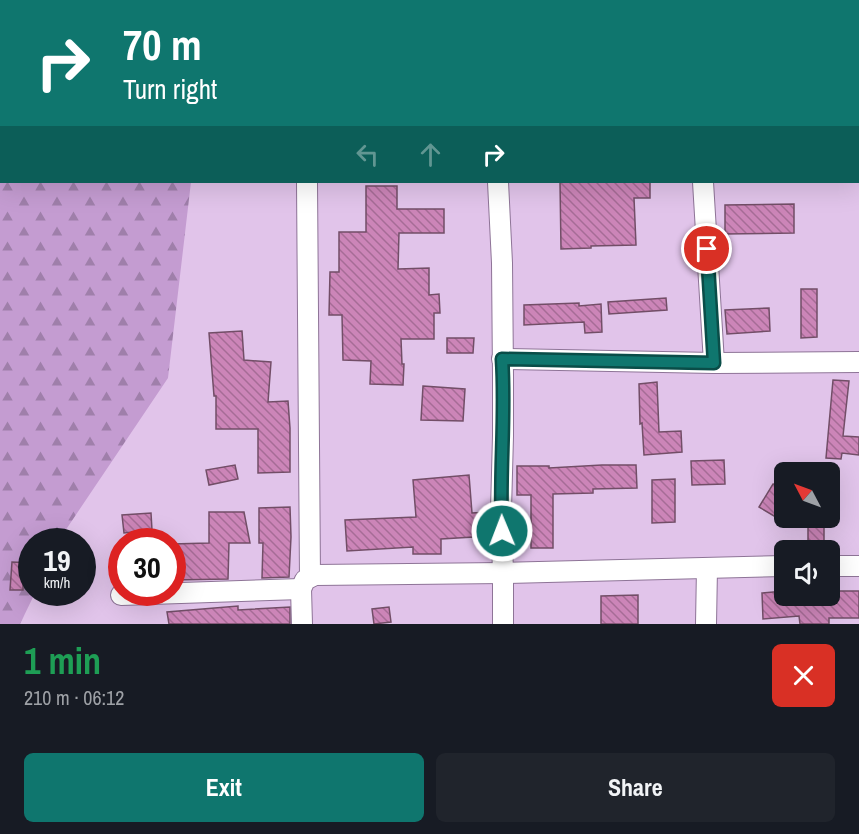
<!DOCTYPE html>
<meta charset="utf-8">
<style>
:root{--surface:#171b24;--page:#20242c;--text:#f1f3f6;--muted:#9ea1a6;--accent:#0f766e}
body{margin:0;font-family:"Archivo Narrow",sans-serif;background:var(--page);color:var(--text);height:100vh;display:flex;flex-direction:column;font-size:22px;white-space:nowrap}
*{box-sizing:border-box;margin:0}
p{font-size:20px;color:var(--muted)}
.icon{flex:none;width:33px;height:33px;fill:none;stroke:currentColor;stroke-width:2;stroke-linecap:round;stroke-linejoin:round}
.map{position:relative;height:624px;overflow:hidden}
.sheet{display:flex;flex-direction:column;background:var(--surface);flex:1}
.sheet>*{flex:none}
.banner{position:absolute;left:0px;top:0px;width:860px;height:183px;box-shadow:0 6px 24px #0002;background:#0f766e;color:#fff;overflow:hidden}
.needle{width:39px;rotate:311deg}
.fabs{position:absolute;left:774px;top:462px;display:grid;gap:12px}
.fabs a{display:grid;place-items:center;width:66px;height:66px;border-radius:9px;background:var(--surface);box-shadow:0 6px 24px #0002;font-size:30px}
.speed{position:absolute;left:18px;top:528px;display:flex;gap:12px;font-size:30px;font-weight:700;text-align:center}
.speed>*{display:grid;place-content:center;width:78px;height:78px;border-radius:50%;background:var(--surface);box-shadow:0 6px 24px #0002;line-height:1}
.speed small{font-size:15px;font-weight:400}
.speed .limit{border:9px solid #d22;background:#fff;color:#111}
.pin{position:absolute;display:grid;place-items:center;width:51px;height:51px;color:#fff;margin:-26px;border:3px solid #fff;border-radius:50%;box-shadow:0 2px 6px #0007}
.me{position:absolute;width:66px;margin:-33px;rotate:359deg;stroke-linejoin:round;filter:drop-shadow(0 0 4px #0008)}
.turn{display:flex;align-items:center;gap:21px;height:126px;padding:0 24px;font-size:27px}
.turn .icon{width:78px;height:78px;stroke-width:2.5}
.turn b{display:block;font-size:42px;line-height:51px}
.lanes{display:flex;align-items:center;height:57px;padding:0 24px;background:#0003;justify-content:center;gap:30px;direction:ltr}
.lanes .off{opacity:.35}
.round{display:grid;place-items:center;flex:none;width:63px;height:63px;border-radius:9px;background:var(--page)}
.headline{display:flex;align-items:center;justify-content:space-between;height:102px;padding:0 24px}
h1{font-size:36px;font-weight:700;line-height:45px;color:#1e9e55}
.action{display:flex;gap:12px;margin-top:auto;padding:12px 24px}
.action a{flex:1;height:69px;border-radius:9px;background:var(--accent);color:#fff;font-size:24px;font-weight:700;line-height:69px;text-align:center}
.action a+a{background:var(--page);color:var(--text)}
.map>svg:first-child{display:block}
.forest{fill:url(#forest-firs)}
.building{fill:url(#building-back-hatch);stroke:#724e67;stroke-width:1.5}
.lines{fill:none;stroke-linecap:round;stroke-linejoin:round}
.street-casing{stroke:#8e7497;stroke-width:22}
.street{stroke:#fff;stroke-width:20}
.route-casing{stroke:#0a4d48;stroke-width:15}
.route{stroke:#0f766e;stroke-width:10}
</style>
<div class="map">
<svg width="859" height="624" viewBox="0 0 859 624">
<defs>
<pattern id="forest-firs" width="22" height="20" patternUnits="userSpaceOnUse" patternTransform="scale(1.5)"><rect width="22" height="20" fill="#c49cd1"/><path d="M5 1l3.5 6h-7zM16 11l3.5 6h-7z" fill="#9f7faa"/></pattern>
<pattern id="building-back-hatch" width="6" height="6" patternUnits="userSpaceOnUse" patternTransform="scale(1.5)"><rect width="6" height="6" fill="#cc85b8"/><path d="M-1 5l2 2M0 0l6 6M5-1l2 2" fill="none" stroke="#a66c96"/></pattern>
</defs>
<rect width="100%" height="100%" fill="#e1c4ea"/>
<!-- forest -->
<polygon class="forest" points="0,0 211,0 211,2 2,2 2,182 191,182 168,378 63,534 59,541 32,542 32,592 35,593 20,624 0,624"/>
<!-- building -->
<g class="building">
<polygon points="560,182 650,182 650,198 634,198 636,245 591,246 591,248 561,249"/>
<polygon points="366,186 397,186 397,209 444,209 444,233 399,233 398,269 429,268 429,295 439,294 440,313 434,313 434,339 401,339 402,364 404,364 403,385 370,384 371,361 343,360 342,315 329,315 330,272 339,272 339,232 366,232"/>
<polygon points="794,204 794,233 725,234 725,205"/>
<polygon points="801,289 817,289 817,337 801,338"/>
<polygon points="666,298 667,310 609,314 608,302"/>
<polygon points="579,303 579,306 601,304 602,332 585,333 584,322 524,325 524,305"/>
<polygon points="769,308 770,331 727,334 725,310"/>
<polygon points="242,331 244,360 271,362 268,402 288,401 290,428 290,472 258,473 258,429 216,429 216,396 214,396 209,333"/>
<polygon points="447,338 474,338 473,353 447,353"/>
<polygon points="833,380 849,381 843,436 859,437 859,455 842,453 841,459 826,458"/>
<polygon points="657,382 659,432 681,431 682,452 644,455 642,423 640,424 639,384"/>
<polygon points="423,386 465,389 463,421 421,420"/>
<polygon points="724,460 725,484 692,485 691,461"/>
<polygon points="235,465 238,479 209,485 206,470"/>
<polygon points="602,465 636,465 637,488 593,489 593,493 553,494 553,548 531,548 531,495 517,495 517,466 549,466 549,468"/>
<polygon points="469,475 472,513 489,512 490,536 441,539 441,554 413,554 413,547 347,551 345,520 416,517 413,480"/>
<polygon points="675,479 675,522 652,523 652,480"/>
<polygon points="773,484 784,485 784,522 759,507"/>
<polygon points="290,507 291,537 289,577 262,578 263,543 259,543 259,508"/>
<polygon points="209,512 244,512 250,543 229,543 228,579 172,580 172,544 209,543"/>
<polygon points="151,513 152,530 124,533 122,515"/>
<rect x="808" y="518" width="16" height="30"/>
<polygon points="12,562 32,563 32,582 23,582 23,590 10,590"/>
<polygon points="784,591 784,596 830,596 830,591 859,591 859,618 829,618 829,624 800,624 799,616 763,619 762,593"/>
<polygon points="638,595 638,624 601,624 601,596"/>
<polygon points="238,606 238,610 290,607 290,624 169,624 167,612"/>
<polygon points="389,607 391,622 374,624 372,609"/>
</g>
<g class="lines">
<defs>
<g id="street">
<polyline points="473,0 473,2"/>
<polyline points="302,2 302,0"/>
<polyline points="693,2 693,0"/>
<polyline points="858,112 859,113"/>
<polyline points="307,182 310,577"/>
<polyline points="498,182 502,263 503,376 503,436 501,510 503,573 503,624"/>
<polyline points="703,182 714,363"/>
<polyline points="502,359 714,363 859,362"/>
<polyline points="830,566 859,566"/>
<polyline points="121,595 301,589"/>
<polyline points="302,624 301,589 305,580 315,575 503,573 784,566"/>
<polyline points="706,624 707,568"/>
</g>
</defs>
<!-- street casing -->
<use href="#street" class="street-casing"/>
<!-- street -->
<use href="#street" class="street"/>
</g>
<g class="lines">
<defs>
<path id="route" d="M502,531C499,474 506,416 502,359L714,363L707,249"/>
</defs>
<!-- route casing -->
<use href="#route" class="route-casing"/>
<!-- route -->
<use href="#route" class="route"/>
</g>
</svg>
<div class="fabs">
<a><svg class="needle" viewBox="-14 -14 28 28"><path d="M0-13l5 13h-10z" fill="#e53935"/><path d="M0 13l5-13h-10z" fill="#9ea1a6"/></svg></a>
<a><svg class="icon" aria-label="sound" viewBox="0 0 24 24"><path d="M4 9h4l5-4v14l-5-4H4zM17 9q2 3 0 6"/></svg></a>
</div>
<div class="speed"><div>19<small>km/h</small></div><div class="limit">30</div></div>
<div class="pin" style="left:707px;top:249px;background:#d93025"><svg class="icon" aria-label="arrive" viewBox="0 0 24 24"><path d="M6 21V4h12l-3 4 3 4H6"/></svg></div>
<svg class="me" style="left:502px;top:531px" viewBox="-20 -20 40 40"><circle r="17" fill="#0f766e" stroke="#fff" stroke-width="3"/><path d="M0-11L8 9 0 5-8 9z" fill="#fff"/></svg>
<div class="banner">
<div class="turn"><svg class="icon" aria-label="right" viewBox="0 0 24 24"><path d="M7 20v-9h11M14 6l5 5-5 5"/></svg><div><b>70 m</b>Turn right</div></div>
<div class="lanes"><svg class="icon off" aria-label="left" viewBox="0 0 24 24"><path d="M17 20v-9H6M10 6l-5 5 5 5"/></svg><svg class="icon off" aria-label="ahead" viewBox="0 0 24 24"><path d="M12 20V5M6 11l6-6 6 6"/></svg><svg class="icon" aria-label="right" viewBox="0 0 24 24"><path d="M7 20v-9h11M14 6l5 5-5 5"/></svg></div>
</div>
</div>
<section class="sheet">
<div class="headline"><div><h1>1 min</h1><p>210 m · 06:12</p></div><a class="round" style="background:#d93025;color:#fff"><svg class="icon" aria-label="close" viewBox="0 0 24 24"><path d="M6 6l12 12M18 6L6 18"/></svg></a></div>
<div class="action"><a>Exit</a><a>Share</a></div>
</section>
